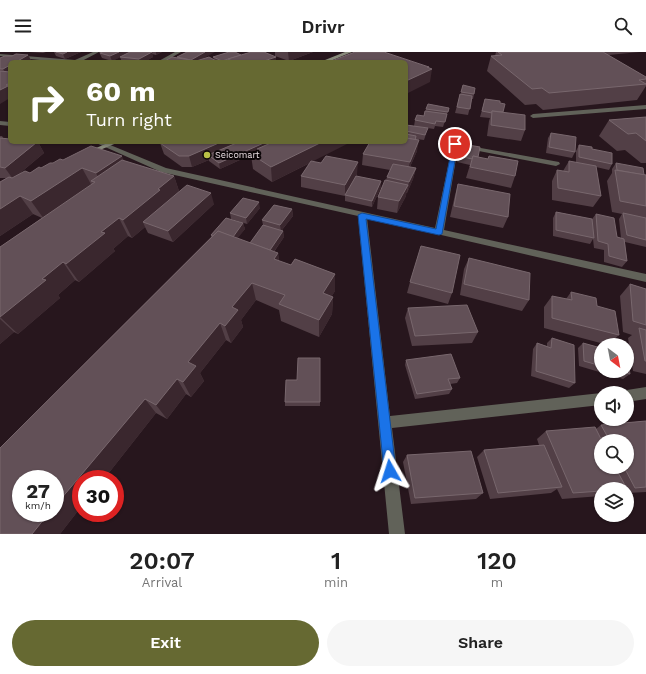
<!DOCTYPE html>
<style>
:root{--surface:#fff;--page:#f6f6f6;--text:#222;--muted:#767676;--accent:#666932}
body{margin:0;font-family:"Work Sans",sans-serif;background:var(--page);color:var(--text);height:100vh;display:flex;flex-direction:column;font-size:15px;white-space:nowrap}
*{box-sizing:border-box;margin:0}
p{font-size:13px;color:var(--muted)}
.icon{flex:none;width:22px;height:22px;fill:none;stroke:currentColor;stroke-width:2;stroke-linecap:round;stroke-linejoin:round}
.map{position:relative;height:482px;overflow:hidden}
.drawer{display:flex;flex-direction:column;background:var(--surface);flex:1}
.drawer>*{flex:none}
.guide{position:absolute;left:8px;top:8px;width:400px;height:84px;border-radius:6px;box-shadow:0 1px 3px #0004;background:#666932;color:#fff;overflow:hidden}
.needle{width:26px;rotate:148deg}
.fabs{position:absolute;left:594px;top:286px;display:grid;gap:8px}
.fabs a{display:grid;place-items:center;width:40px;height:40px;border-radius:50%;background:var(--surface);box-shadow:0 1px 3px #0004;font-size:20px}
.speed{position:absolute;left:12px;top:418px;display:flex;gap:8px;font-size:20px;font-weight:700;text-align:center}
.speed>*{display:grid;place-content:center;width:52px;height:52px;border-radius:50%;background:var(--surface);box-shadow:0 1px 3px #0004;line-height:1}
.speed small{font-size:10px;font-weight:400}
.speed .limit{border:6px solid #d22;background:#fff;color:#111}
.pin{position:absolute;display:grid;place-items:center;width:34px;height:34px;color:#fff;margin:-17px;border:2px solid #fff;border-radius:50%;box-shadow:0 1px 4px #0007}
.me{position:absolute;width:44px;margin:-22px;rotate:354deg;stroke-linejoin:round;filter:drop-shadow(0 0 3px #0008)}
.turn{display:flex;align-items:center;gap:14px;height:84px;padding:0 12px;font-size:18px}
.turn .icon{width:52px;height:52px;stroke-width:2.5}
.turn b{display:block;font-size:28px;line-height:34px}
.eta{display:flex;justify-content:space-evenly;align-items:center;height:68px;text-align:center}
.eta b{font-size:24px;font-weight:600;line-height:28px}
.cta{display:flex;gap:8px;margin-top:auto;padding:8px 12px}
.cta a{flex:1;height:46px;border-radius:24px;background:var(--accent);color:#fff;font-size:16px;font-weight:600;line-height:46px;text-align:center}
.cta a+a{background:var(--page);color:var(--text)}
header{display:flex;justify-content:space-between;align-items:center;height:52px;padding:0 12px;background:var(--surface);font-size:18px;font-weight:600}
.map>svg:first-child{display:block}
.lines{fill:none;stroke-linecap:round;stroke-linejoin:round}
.lane{fill:#616259;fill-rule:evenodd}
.street{fill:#616259;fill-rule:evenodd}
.secondary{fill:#898b7c;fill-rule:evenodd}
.wall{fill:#523f46;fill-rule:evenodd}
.shaded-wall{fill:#3a272e}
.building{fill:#625057;stroke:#78676d}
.route{fill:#1a73e8;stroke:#114b97}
.poi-dot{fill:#b9c046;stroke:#0b0507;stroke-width:1.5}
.labels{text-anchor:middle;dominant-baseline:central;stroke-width:4;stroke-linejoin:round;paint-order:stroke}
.far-poi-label{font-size:9px;fill:#ede0e5;stroke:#0b0507;text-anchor:start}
</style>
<header><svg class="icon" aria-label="menu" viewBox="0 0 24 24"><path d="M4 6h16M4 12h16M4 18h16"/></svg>Drivr<svg class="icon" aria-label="search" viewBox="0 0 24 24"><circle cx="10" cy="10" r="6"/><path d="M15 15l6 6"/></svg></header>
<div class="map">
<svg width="646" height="482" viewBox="0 0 646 482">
<rect width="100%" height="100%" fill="#27161d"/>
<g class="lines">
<!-- lane -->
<polygon class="lane" points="646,53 646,57 533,66 530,64 533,62"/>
<!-- street -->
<g class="street">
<polygon points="93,0 99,0 80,10 60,10 0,4 0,2 75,8"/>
<polygon points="175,0 181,0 164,10 157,10"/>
<polygon points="0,69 10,70 10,74 0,73"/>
<polygon points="94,90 103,90 166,116 435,176 453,91 559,110 560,112 556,114 458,95 444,178 646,222 646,230 367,166 390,364 601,341 601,353 392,376 405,482 389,482 358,164 161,120"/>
<polygon points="646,335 646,347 627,350 627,341 622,341 627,338"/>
</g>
<!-- secondary -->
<g class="secondary">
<polygon points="345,0 352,0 328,10 320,10"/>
<polygon points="110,90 119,90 88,103 82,102"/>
</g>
</g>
<!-- wall -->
<g class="wall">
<polygon points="30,0 46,0 43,1"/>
<polygon points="54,0 81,0 65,7 56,4"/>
<polygon points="99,0 162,0 156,3 152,2 153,5 144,10 122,10 120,5 112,9 102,6"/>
<polygon points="275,0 313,0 289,9 275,4"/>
<polygon points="496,0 640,0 608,3 646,25 646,34 637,48 543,58 536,52 525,53 487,19 491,4 495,4"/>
<polygon points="28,3 32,10 10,10 0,52 0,6 12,4"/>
<polygon points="241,3 276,10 163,10 178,6 177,5 214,8 213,5"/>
<polygon points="463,33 474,42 473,47 472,47 468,63 455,61 460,42 461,42"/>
<polygon points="485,47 500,51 503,60 525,78 521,89 487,84 489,69 490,66 480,65"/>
<polygon points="449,56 443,75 435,74 434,77 421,75 426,82 424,88 416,87 417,99 410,115 416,116 413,127 407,141 406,141 406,144 397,161 377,157 378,145 386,128 387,125 390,118 362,113 363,102 406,90 406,73 414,74 415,68 424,64 426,57"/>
<polygon points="646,65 646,111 641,111 625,98 617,99 599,84 609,68"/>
<polygon points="551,81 575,100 572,106 546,101 548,86"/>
<polygon points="0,84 2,84 4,87 38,90 44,101 19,122 30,121 63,108 124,109 174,124 179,139 214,152 173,190 148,181 145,175 132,186 128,184 113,197 115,199 79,230 75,228 58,243 60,246 18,282 14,280 0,292 0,195 42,166 33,162 0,184 0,130 6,126 0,126"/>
<polygon points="162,90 272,90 267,93 266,92 266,93 313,110 357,122 356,124 381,129 381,135 372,155 345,149 345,144 301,135 301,124 310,111 272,130 253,117 251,103 220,117 209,109 209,108 192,115 182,115 164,102 160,91"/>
<polygon points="463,92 478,105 515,124 511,136 466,126 470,113 457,110"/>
<polygon points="579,93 592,97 612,112 609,118 596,115 601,144 593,155 552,148 552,129 557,118 563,119 569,109 576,111 576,99"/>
<polygon points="616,111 646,123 646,195 625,190 627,209 622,215 604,210 604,198 594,196 593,187 590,192 553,184 553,166 556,160 592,167 596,162 617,185 621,186 619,167 622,162 612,160 607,129 612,121 612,117"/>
<polygon points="458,132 508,165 503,176 450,165 455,143"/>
<path d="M274,153L292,157L293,164L282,178L283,179L284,185L274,200L278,201L279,209L291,213L295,207L335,222V239L331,245H333L332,262L319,285L281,269L279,258L256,248L241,268L243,275L231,291L226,288L200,321L204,329L191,345L186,342L167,367L156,361L104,427H81V455L60,482H0V396L211,185V183L226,166L243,171L245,177L237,186L250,191L263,173L262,168ZM21,427H55V461H21Z"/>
<polygon points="260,156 247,172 231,167 230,161"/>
<polygon points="469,206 529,248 522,259 460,243 464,217"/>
<polygon points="410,230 452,241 448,252 407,241"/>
<polygon points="630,232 646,237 646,322 633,319 628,286 632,283 623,280 620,244"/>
<polygon points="571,240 597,254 619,283 608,293 544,276 544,255 552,244 566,247"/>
<polygon points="408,256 478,280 472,291 412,294 405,266"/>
<polygon points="552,286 575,331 569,336 531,324 533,297 537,291 547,294 547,291"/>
<polygon points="583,291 601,296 601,319 627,319 630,322 623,327 579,314 578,296"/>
<polygon points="320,306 320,354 285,354 285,350 297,328"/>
<polygon points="406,308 460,326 457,331 450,332 452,337 449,342 415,347 405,313"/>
<path d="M646,369V440L627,441V437H601V444L562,447L557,437L551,441L490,447L477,405L484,398L539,393L537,387L546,379L596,377L601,373ZM601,389H627V415H601Z"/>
<polygon points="407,403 483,441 476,447 411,452 403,410"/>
</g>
<!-- shaded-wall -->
<g class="shaded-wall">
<polygon points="67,0 81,0 65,7 63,2"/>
<polygon points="119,0 130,0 130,1 112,9 110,4"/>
<polygon points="152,0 153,5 144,10 140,10 139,7"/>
<polygon points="156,0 162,0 156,3"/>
<polygon points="205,0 215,0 197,10 192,10 191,8"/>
<polygon points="288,0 313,0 289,9"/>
<polygon points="28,3 32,10 16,10"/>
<polygon points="276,5 276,10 261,10"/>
<polygon points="228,8 228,10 222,10 222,9"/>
<polygon points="10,13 10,26 9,27 3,17"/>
<polygon points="427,15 429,15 428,19 432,17 430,30 406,42 406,29"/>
<polygon points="10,31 10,46 0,52 0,38 6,33"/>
<polygon points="419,88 417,99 407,121 410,110"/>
<polygon points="38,90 44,101 13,127 5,116"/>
<polygon points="221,90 232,90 233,96 208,103 209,108 192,115 189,104"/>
<polygon points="233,90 240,90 234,93"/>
<polygon points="266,90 272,90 267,93"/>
<polygon points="266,90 267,96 259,99 257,97 257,100 220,117 219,111"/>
<polygon points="322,90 351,90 272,130 271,115"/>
<polygon points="122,104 130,122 105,139 96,121"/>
<polygon points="358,110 357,122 345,144 345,133"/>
<polygon points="82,116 92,134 44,167 31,149"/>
<polygon points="416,116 413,127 407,141 409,130"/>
<polygon points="174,124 180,142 143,170 145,175 132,186 123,168 158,137"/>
<polygon points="381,129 381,135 372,155 372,149"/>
<polygon points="408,133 406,144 397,161 399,149"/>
<polygon points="211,141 214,152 173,190 168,179"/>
<polygon points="20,144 33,162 0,184 0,157"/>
<polygon points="259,150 260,156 247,172 246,166"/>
<polygon points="292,157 293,164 281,179 280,173"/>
<polygon points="119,166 128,184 113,197 115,199 79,230 66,212 101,180"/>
<polygon points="243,171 245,177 231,195 229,189"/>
<polygon points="283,179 284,185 270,205 270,199"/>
<polygon points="278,201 280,219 274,207"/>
<polygon points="63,210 75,228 58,243 60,246 18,282 0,265 42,227"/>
<polygon points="335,222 335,239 323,258 323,241"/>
<polygon points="252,231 256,248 241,268 243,275 231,291 225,274 232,255"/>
<polygon points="333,245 332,262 319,285 319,268"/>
<polygon points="0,267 14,280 0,292"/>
<polygon points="220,271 226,288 200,321 204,329 191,345 183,330 188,310"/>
<polygon points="177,327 186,342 167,367 156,353"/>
<polygon points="145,347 156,361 104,427 81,427 81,455 60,482 32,482 49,461 55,461 55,454"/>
</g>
<!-- building -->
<g class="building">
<polygon points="56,0 67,0 63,2"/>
<polygon points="103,0 119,0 110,4 100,1"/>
<polygon points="130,0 152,0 139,7 120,5"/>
<polygon points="187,0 205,0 191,8 177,5"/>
<polygon points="229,0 235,0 241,3 222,9 213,5"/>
<polygon points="251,0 264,0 276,5 261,10 234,10 228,7"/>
<polygon points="355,0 384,0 429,15 427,15 432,17 406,29 406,10 329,10"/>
<polygon points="498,0 603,0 646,25 646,27 639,28 646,32 549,41 542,36 532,37 491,4 502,3"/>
<polygon points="16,2 28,3 16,10 10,10 10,13 3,17 0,17 0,6 5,4 12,4"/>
<polygon points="172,5 190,8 186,10 163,10"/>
<polygon points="209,5 218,10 193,10"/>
<polygon points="0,19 10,20 10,31 6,33 10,33 0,38"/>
<polygon points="463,33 475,36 474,42 461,40"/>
<polygon points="460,42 472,44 470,57 457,55"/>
<polygon points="485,47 500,49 500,51 505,52 503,60 492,59 492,61 482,59"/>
<polygon points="428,52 449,56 448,60 426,57"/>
<polygon points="425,59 447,62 445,70 436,69 435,72 415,68 417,63 424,64"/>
<polygon points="492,59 525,63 525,78 491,73"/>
<polygon points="646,65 646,89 636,81 628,82 609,68"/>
<polygon points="406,73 428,76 425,83 406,79"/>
<polygon points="551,81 576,85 575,100 549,95"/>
<polygon points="406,82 416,84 415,88 406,86"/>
<polygon points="0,86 10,87 10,90 37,90 5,116 0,115"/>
<polygon points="406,86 419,88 410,110 363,102 370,90 406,90"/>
<polygon points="162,90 221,90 189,104 179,104 160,91"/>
<polygon points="239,90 266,90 219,111 208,103"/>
<polygon points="273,90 322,90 271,115 251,102 259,99 257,97"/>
<polygon points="463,92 480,95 478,105 473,104 472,107 459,104"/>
<polygon points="579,93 592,95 592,97 612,101 612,112 579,105"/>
<polygon points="91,94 122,104 96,121 82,116 31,149 20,144 0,157 0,130 9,125 12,126 25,119 30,121 39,115 41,116 50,111 53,111 60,107 63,108"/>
<polygon points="326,104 358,110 345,133 301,124 311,109 321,111"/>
<polygon points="473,104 488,107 489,104 518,109 515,124 470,115"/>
<polygon points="122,108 174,124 158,137 160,138 123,168 119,166 101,180 105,181 66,212 63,210 42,227 46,228 0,265 0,195 95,130 91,129"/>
<polygon points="569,109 596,114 601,144 558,136 557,118 569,120"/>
<polygon points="616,111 643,116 644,123 617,118"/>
<polygon points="393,112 416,116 409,130 387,125"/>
<polygon points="615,118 646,123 646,154 620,149"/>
<polygon points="356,124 381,129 372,149 345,143"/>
<polygon points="385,128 408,133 399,149 378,145"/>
<polygon points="458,132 510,142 508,165 454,154"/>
<polygon points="187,133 211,141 168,179 143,170"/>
<polygon points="243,146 259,150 246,166 230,161"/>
<polygon points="274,153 292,157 280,173 262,168"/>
<polygon points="556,160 592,167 594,186 556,178"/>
<polygon points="623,161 646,166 646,188 627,183"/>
<polygon points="596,162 614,166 617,185 624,187 627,209 609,204 608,192 598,189"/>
<polygon points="226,166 243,171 233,185 218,179 213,184 211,183"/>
<polygon points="263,173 283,179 270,198 250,191"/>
<polygon points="218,179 278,201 274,207 291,213 295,207 335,222 323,241 333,245 319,268 279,252 285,243 252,231 232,255 238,258 225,274 220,271 188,310 196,314 183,330 177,327 156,353 145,347 55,454 55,427 21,427 21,461 49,461 32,482 0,482 0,396"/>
<polygon points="421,194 460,203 452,241 410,230"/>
<polygon points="469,206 530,221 529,248 464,232"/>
<polygon points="630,232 646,237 646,273 633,269"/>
<polygon points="571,240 596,246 597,254 615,259 619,283 552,266 552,244 572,248"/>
<polygon points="467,253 478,280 415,284 408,256"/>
<polygon points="639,276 646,278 646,309 645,309"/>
<polygon points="552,286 574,293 575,331 536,319 537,291 551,296"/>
<polygon points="583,291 601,296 601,314 584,309"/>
<polygon points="451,302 460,326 448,327 452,337 417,342 406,308"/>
<polygon points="627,303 630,322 619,319 627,319"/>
<polygon points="298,306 320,306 320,350 285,350 286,328 297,328"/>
<polygon points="646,369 646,435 635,436 624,415 627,415 627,389 610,389 601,373"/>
<polygon points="595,375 602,389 601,389 601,415 615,415 627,437 601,437 601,439 573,441 546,379"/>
<polygon points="544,393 562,435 498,441 484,398"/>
<polygon points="471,399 483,441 415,446 407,403"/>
</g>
<!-- route -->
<polygon class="route" points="453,90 458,92 442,182 439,183 366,167 396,419 394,423 390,425 386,423 384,419 358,163 362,161 436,177"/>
<!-- markers -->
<circle class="poi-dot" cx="207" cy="103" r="4"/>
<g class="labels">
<!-- far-poi labels -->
<g class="far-poi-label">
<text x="215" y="103">Seicomart</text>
</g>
</g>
</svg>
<div class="fabs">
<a><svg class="needle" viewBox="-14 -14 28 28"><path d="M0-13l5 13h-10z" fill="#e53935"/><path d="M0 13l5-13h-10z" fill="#767676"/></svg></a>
<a><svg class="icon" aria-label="sound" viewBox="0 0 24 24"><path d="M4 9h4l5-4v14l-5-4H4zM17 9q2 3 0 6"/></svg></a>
<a><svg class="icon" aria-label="search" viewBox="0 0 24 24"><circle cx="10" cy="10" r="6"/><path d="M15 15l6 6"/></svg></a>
<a><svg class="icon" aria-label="layers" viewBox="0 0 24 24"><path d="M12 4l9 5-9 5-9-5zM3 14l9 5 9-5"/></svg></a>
</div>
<div class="speed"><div>27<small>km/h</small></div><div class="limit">30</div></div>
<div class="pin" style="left:455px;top:92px;background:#d93025"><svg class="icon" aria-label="arrive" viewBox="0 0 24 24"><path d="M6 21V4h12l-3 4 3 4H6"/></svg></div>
<svg class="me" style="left:390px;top:419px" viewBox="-20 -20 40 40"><path d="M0-17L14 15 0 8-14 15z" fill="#1a73e8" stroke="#fff" stroke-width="4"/></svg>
<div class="guide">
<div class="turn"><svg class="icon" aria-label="right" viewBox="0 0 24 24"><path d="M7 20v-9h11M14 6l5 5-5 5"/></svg><div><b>60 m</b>Turn right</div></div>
</div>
</div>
<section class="drawer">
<div class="eta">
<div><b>20:07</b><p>Arrival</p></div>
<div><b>1</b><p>min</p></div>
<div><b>120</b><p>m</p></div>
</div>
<div class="cta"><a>Exit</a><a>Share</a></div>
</section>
